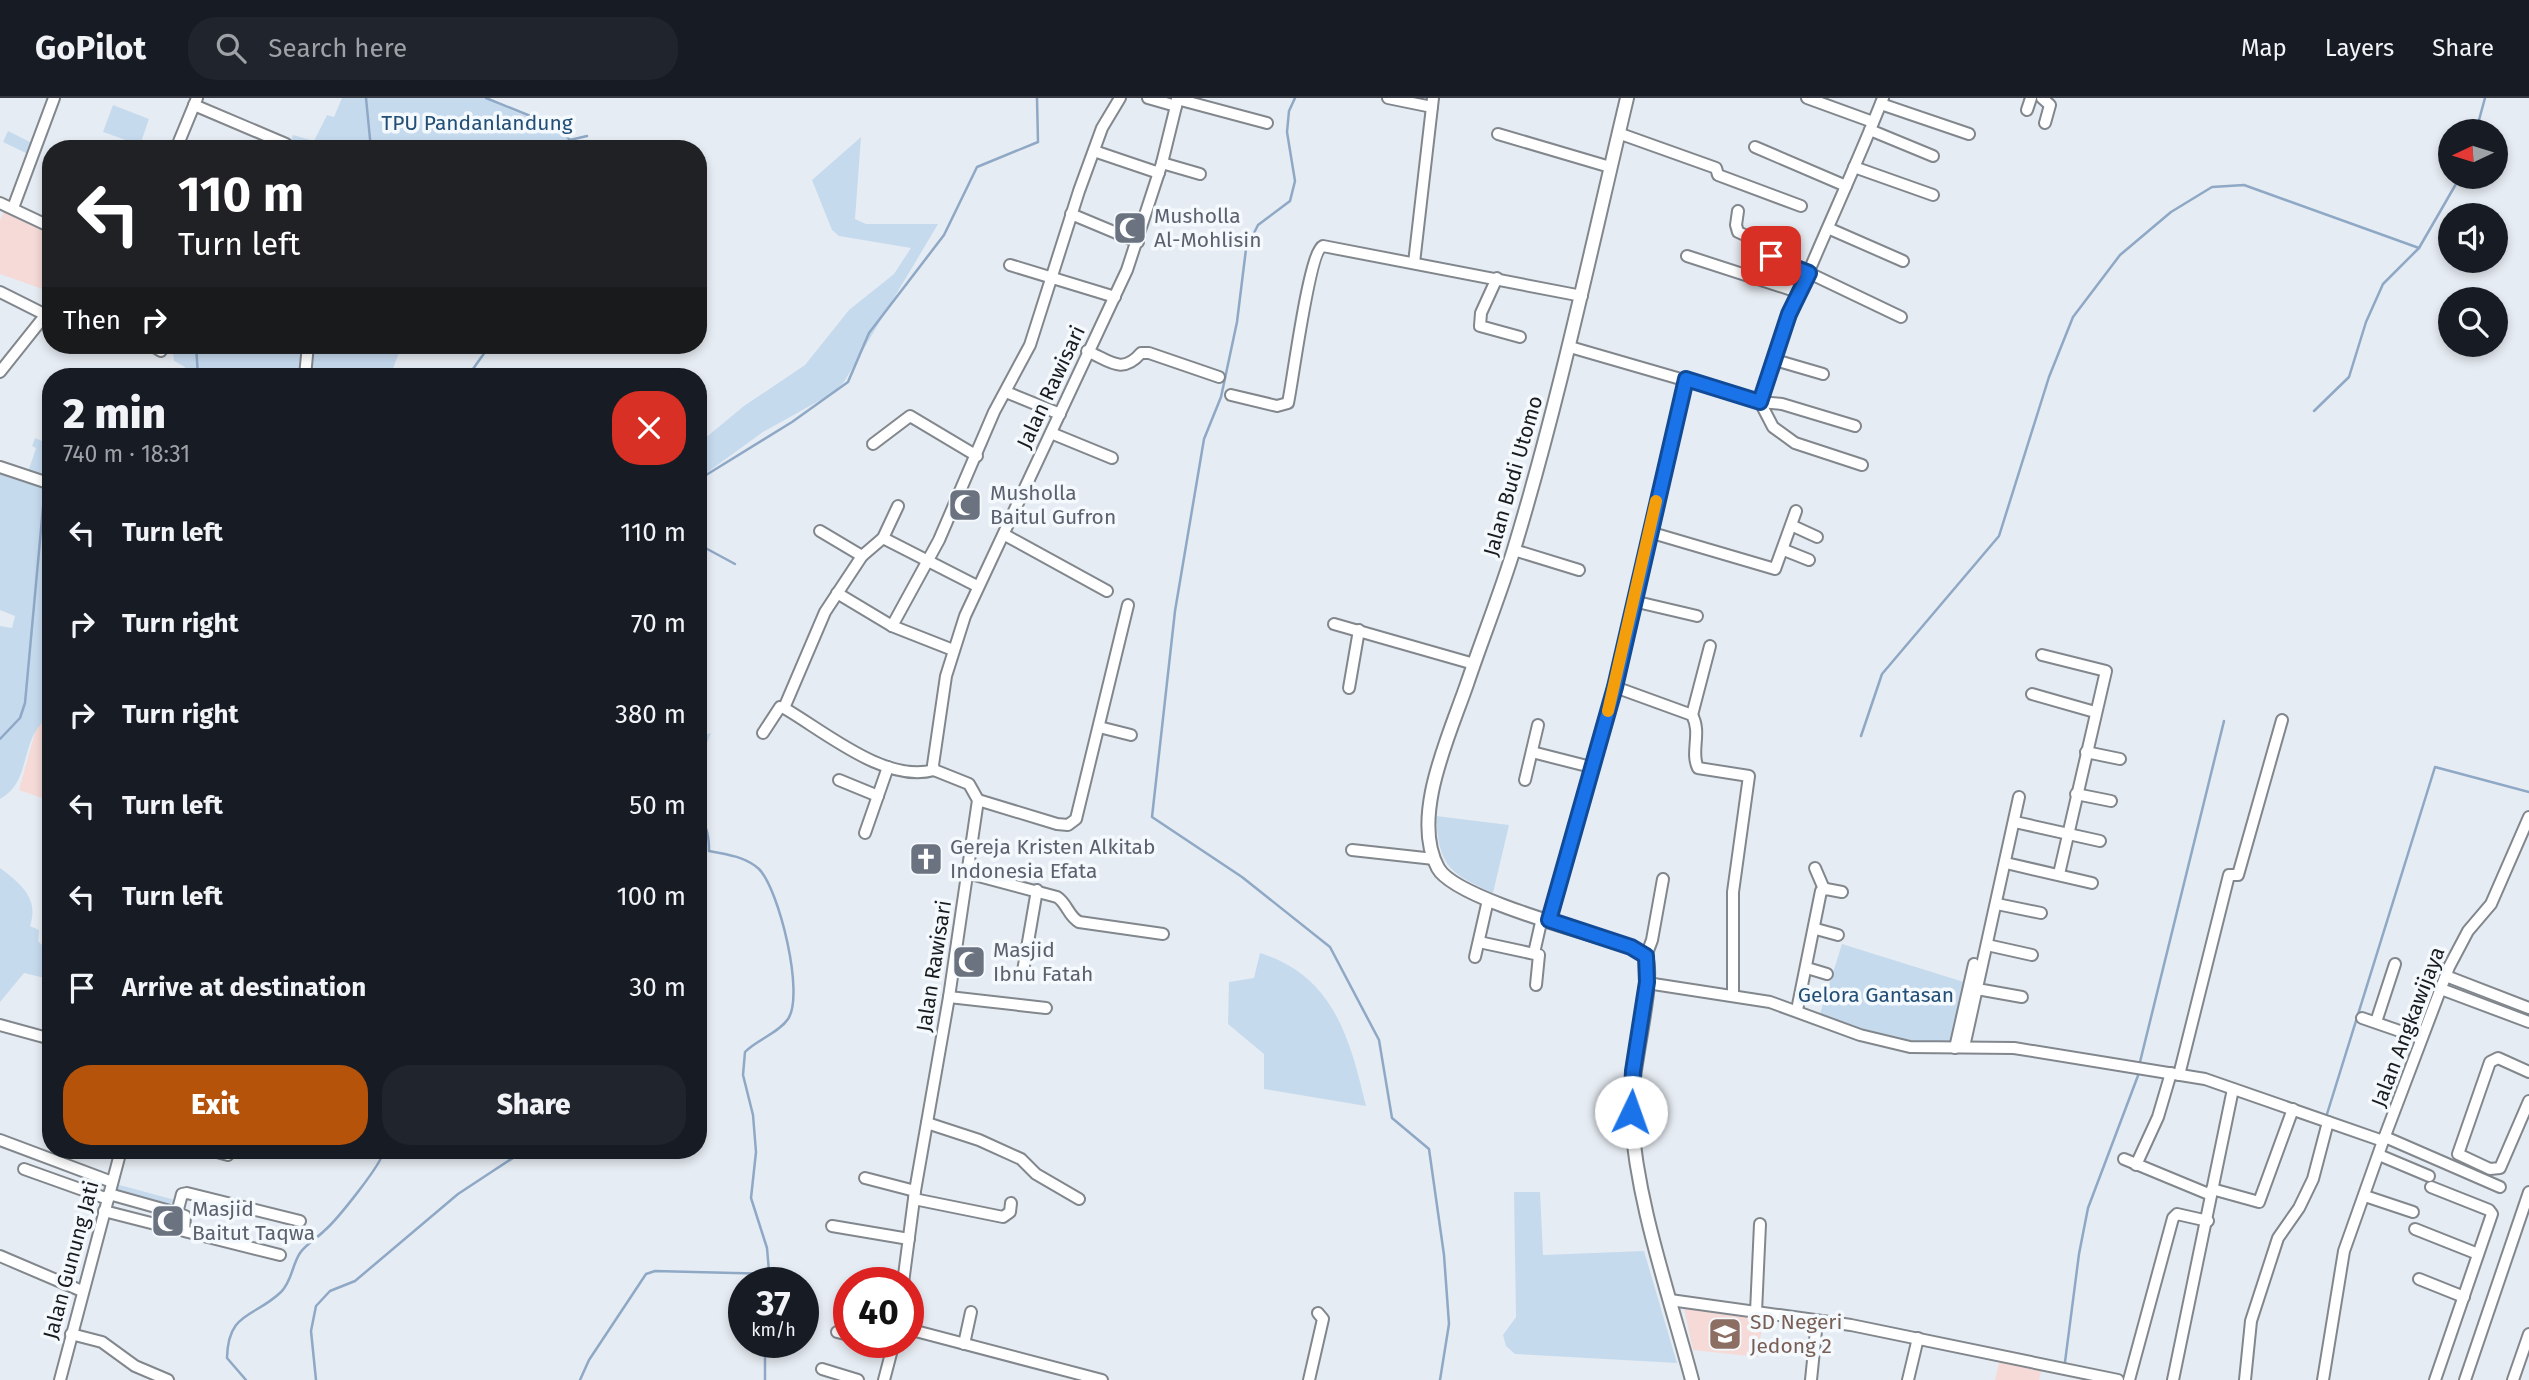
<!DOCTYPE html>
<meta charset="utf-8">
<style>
:root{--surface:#171b24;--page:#20242c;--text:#f1f3f6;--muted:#9ea1a6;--line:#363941;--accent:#b45309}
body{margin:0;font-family:"Fira Sans",sans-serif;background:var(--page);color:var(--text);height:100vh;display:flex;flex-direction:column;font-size:26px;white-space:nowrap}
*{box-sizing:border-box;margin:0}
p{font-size:23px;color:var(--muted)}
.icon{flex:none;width:38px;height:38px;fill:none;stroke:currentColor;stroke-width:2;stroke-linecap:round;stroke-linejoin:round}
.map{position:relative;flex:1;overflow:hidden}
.drawer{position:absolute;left:42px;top:270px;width:665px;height:791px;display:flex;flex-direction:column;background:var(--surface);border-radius:28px;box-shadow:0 4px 10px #0003}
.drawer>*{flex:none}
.top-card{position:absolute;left:42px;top:42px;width:665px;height:214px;border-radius:28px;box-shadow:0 4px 10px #0003;background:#202124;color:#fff;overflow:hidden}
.needle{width:46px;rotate:266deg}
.fabs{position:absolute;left:2438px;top:21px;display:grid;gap:14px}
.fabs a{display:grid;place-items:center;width:70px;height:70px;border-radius:50%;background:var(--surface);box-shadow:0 4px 10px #0003;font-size:35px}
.speed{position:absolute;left:728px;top:1169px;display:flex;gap:14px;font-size:35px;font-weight:700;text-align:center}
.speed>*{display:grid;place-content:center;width:91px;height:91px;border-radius:50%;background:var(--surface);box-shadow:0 4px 10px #0003;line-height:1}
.speed small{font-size:18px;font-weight:400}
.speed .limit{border:10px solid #d22;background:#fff;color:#111}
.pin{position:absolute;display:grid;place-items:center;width:60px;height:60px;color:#fff;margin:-30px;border-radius:14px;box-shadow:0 4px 10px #0006}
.me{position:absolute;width:77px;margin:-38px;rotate:3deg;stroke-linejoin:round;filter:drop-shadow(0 0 5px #0008)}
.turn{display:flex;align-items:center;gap:24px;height:147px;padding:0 21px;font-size:32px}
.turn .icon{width:91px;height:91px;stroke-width:2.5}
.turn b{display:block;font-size:49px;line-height:60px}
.then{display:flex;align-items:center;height:66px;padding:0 21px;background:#0003;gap:14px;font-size:26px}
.round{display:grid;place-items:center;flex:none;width:74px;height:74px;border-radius:28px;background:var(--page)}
.head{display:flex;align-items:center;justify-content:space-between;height:119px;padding:0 21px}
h1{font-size:42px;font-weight:800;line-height:52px}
.action{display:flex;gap:14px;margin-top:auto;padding:14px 21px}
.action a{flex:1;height:80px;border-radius:28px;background:var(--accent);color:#fff;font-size:28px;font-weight:800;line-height:80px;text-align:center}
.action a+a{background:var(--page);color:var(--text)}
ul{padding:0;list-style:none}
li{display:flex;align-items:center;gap:21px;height:91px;padding:0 21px}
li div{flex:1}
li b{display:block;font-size:26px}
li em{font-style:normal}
header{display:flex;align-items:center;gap:42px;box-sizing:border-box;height:98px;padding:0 35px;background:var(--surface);border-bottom:2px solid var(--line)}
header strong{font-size:33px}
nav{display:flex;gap:38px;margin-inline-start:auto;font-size:24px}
.search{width:490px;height:63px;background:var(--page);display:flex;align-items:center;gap:18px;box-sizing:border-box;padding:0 24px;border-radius:28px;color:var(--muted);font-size:26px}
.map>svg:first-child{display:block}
.education{fill:#f5dad7}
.green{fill:#c6daee}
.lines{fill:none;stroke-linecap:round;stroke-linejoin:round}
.stream{stroke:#8ea8c5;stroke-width:2.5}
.minor-casing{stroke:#81878c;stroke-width:14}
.tertiary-casing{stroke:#81878c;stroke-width:16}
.minor{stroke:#fff;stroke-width:10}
.tertiary{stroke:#fff;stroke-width:12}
.route-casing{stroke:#114b97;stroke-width:18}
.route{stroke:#1a73e8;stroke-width:12}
.slow{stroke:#f59e0b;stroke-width:12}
.labels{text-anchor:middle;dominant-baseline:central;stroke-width:7;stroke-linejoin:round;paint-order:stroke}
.park-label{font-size:21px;fill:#234f76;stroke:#f4f9fe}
.worship-label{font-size:21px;fill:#5b616d;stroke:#f4f9fe;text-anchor:start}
.street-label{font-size:21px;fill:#191b1d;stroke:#f4f9fe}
.education-label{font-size:21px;fill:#785e54;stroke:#f4f9fe;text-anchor:start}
</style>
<header>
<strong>GoPilot</strong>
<div class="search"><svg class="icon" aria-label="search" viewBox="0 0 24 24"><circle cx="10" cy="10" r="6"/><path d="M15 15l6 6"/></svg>Search here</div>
<nav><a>Map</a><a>Layers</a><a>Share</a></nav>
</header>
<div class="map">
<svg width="2529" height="1282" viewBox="0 0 2529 1282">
<rect width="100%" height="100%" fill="#e6ecf3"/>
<!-- education -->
<g class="education">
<polygon points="4,113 51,137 51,194 0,176 0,123"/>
<polygon points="38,624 51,628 51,703 19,692"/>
<polygon points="1684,1210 1763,1220 1758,1259 1693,1252"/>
<polygon points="2000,1261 2042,1270 2039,1282 1995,1282"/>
</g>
<!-- green -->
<g class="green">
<polygon points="342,0 484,0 553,30 568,42 566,51 288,51 293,37 314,43 327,17 334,19"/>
<polygon points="113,7 149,21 140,47 103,34"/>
<polygon points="8,33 32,45 28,56 3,44"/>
<polygon points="861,39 855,121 866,126 938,126 844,284 833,295 763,334 698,381 698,346 744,308 805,267 849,212 894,176 911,150 839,138 832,132 812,82"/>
<polygon points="157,247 303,247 299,278 230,275 229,278 183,278 185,269 174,263 173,255"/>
<polygon points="312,247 402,247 390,278 309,278"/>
<polygon points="48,329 51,330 51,381 28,374 36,350 32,348 35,340 42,343"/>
<path d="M0,374L51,390V610C47,622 39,626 33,638C22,662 25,687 0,701V528L12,530L15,518L0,512Z"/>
<polygon points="711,635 698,668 698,639"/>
<path d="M1436,718L1509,727L1493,795C1449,775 1439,769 1436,718Z"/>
<path d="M0,770C20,785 40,801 30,828L39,832L38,843L45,850V880L24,875L0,904Z"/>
<path d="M1842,846L1967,885L1953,940L1948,946C1897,944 1867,935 1820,916Z"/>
<path d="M1260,855C1334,878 1350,941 1366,1008L1264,991V956L1228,926L1229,884L1254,880Z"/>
<polygon points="116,1086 175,1102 172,1110 113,1095"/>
<polygon points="1514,1094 1540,1094 1543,1157 1644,1153 1677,1265 1515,1256 1506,1248 1503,1237 1516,1219"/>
</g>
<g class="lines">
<!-- stream -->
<g class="stream">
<polyline points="366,0 371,51"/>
<polyline points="486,0 555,28 570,42 587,38"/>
<polyline points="1295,0 1289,13 1287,34 1295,83 1290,103 1258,127 1246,151 1237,224 1221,299 1204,341 1175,513 1152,719 1242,779 1330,849 1379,942 1392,1020 1429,1051 1444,1157 1449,1226 1440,1282"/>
<polyline points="2476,33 2485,0"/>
<polyline points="567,51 568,47"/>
<polyline points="196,247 198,278"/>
<polyline points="468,278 490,247"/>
<polyline points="2314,313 2349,279 2366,224 2383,186 2419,150"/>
<polyline points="45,382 51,358"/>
<polyline points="698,382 792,324 848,284 869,235 944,137 977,69 1038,44 1037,0"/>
<polyline points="698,446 735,466"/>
<polyline points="698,539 701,543 698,555"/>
<polyline points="1861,638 1882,576 1999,438 2049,279 2073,219 2120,157 2171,114 2212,89 2244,87 2419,150 2460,79"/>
<polyline points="0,641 20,620 25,605 45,388"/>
<path d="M698,719C708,727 709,741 709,753C728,757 744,758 759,771C779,791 805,897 788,921C779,935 756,942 745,954L743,977L753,1017L756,1054L751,1100L767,1150L770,1185"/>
<polyline points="2140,964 2224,623"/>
<polyline points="2327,1016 2435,669 2529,694"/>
<polyline points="2065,1264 2079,1156 2088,1110 2139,975"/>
<path d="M246,1282L227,1260C228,1213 254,1220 281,1194C292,1183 292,1167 300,1155C306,1146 316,1141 324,1133C336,1123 383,1065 384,1052"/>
<polyline points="316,1282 311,1233 316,1208 330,1193 355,1183 458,1096 525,1052"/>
<polyline points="580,1282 589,1262 646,1176 655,1173 769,1176"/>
<polyline points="765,1282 765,1244"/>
</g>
<defs>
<g id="minor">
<polyline points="1148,0 1176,8"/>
<polyline points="1388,0 1432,9"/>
<polyline points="1807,0 1873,24"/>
<polyline points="2042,0 2050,7 2045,25"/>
<polyline points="1177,1 1267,25"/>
<polyline points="1881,6 1969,36"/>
<polyline points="194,7 286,46"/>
<polyline points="2027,12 2031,0"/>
<polyline points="1870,32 1933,58"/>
<polyline points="1618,35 1716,70 1718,77 1801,108"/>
<polyline points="1498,36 1610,69"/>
<polyline points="1755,49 1846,88"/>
<polyline points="176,51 197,0"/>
<polyline points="1094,53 1159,75"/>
<polyline points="1162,65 1200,76"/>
<polyline points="1854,69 1933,97"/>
<polyline points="0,105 51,129"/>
<polyline points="13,110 54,0"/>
<polyline points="1738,113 1736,127 1738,134 1771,149 1773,161 1809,175 1901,219"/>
<polyline points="1071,116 1138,144"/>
<polyline points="1830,131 1903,163"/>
<polyline points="1687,158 1798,194"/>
<polyline points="1414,165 1433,0"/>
<polyline points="1010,167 1115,199"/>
<polyline points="1497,180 1481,215 1480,228 1520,239"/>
<polyline points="0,194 46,217"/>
<polyline points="151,247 161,253"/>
<polyline points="1570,249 1760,304 1782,306 1855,328"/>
<path d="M1087,253C1110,263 1122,277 1141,255H1149L1219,279"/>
<polyline points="1775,262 1823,276"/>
<polyline points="0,274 51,210"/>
<polyline points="305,278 308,247"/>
<polyline points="1006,294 1060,316"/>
<path d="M1231,297L1277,308L1288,305C1293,282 1309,154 1323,148L1582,198"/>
<polyline points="1051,335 1112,360"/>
<polyline points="873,346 910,318 977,358"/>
<path d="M1862,367L1795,345L1773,329L1760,304C1792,199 1843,102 1883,0"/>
<polyline points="0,369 51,386"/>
<polyline points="1793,428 1817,439"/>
<polyline points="820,433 862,458"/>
<polyline points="1649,434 1775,471 1796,413"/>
<polyline points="1005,437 1107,493"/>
<polyline points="883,440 977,488"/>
<polyline points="1514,452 1579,472"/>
<polyline points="1784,452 1809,462"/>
<polyline points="837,495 892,528 953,552"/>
<polyline points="1633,503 1697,518"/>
<polyline points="1334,526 1474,566"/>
<polyline points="892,528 939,442 994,314 1030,247 1079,93 1102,30 1120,0"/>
<polyline points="2042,557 2106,573 2059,776"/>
<path d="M1615,589L1692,617C1702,635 1690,654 1698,670L1749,678L1733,794V898"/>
<polyline points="1349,590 1359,532"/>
<polyline points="2032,596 2095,614"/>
<path d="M784,610C824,633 886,686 934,672"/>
<polyline points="1692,617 1710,548"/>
<polyline points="1099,629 1131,637"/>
<polyline points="763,635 780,609 784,610 825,514 862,458 883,440 898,408"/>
<polyline points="1532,654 1591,669"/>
<polyline points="2086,654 2120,661"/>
<polyline points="839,682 878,698"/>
<polyline points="1525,682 1538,627"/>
<polyline points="2076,696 2111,703"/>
<polyline points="978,702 1057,726 1068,727 1076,721 1128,507"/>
<polyline points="2015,724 2100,743"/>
<polyline points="865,735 888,669"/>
<polyline points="1352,752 1434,761"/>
<polyline points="2006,765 2092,785"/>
<polyline points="1815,770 1824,791"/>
<path d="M967,775L1057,799C1067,805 1068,818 1079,824L1163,836"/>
<polyline points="1997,806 2041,815"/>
<polyline points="1549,822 1615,589 1686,281"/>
<polyline points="1816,831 1838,837"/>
<polyline points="1479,844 1539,857 1536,887"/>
<polyline points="1987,847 2032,857"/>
<polyline points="1534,855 1542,820"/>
<polyline points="1646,858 1652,842 1663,781"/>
<polyline points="1475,859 1488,802"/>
<polyline points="1807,870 1827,876"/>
<polyline points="1023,873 1037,792"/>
<polyline points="2446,878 2529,910"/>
<polyline points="1647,885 1770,904 1860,937 1910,949 2014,950 2205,981 2383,1043"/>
<polyline points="1977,891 2022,899"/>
<polyline points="2441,891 2529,924"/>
<polyline points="949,899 1046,910"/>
<polyline points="1797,912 1821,793 1826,791 1842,794"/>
<polyline points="2362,920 2417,939"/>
<polyline points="2376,924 2395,866"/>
<polyline points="0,927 51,941"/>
<polyline points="2412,937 2437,868"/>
<polyline points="1964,949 2019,699"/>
<polyline points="1955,950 1974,866"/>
<polyline points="2529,974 2498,960 2490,964 2458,1056 2490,1071 2500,1070 2529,1003"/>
<polyline points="2179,977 2229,777 2238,777 2282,622"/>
<polyline points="927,1025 979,1042 1021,1061 1036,1076 1079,1101"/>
<polyline points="2385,1039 2500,1089"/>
<polyline points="0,1042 112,1084"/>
<polyline points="210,1052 228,1057"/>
<polyline points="2379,1057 2429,1078"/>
<polyline points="2124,1061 2211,1097"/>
<polyline points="2136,1067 2158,1019 2171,975"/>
<polyline points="24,1071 108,1101"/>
<polyline points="865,1080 915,1093"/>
<polyline points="2431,1089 2489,1112 2492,1116 2435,1282"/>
<polyline points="2212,1091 2259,1104 2293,1011"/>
<polyline points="109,1096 177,1115 182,1096 187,1095 300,1123"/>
<polyline points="2365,1098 2413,1114"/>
<polyline points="914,1101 1003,1119 1010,1114 1011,1105"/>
<polyline points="104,1113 155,1126"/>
<polyline points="177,1115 185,1118 184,1133 280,1157"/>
<polyline points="832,1128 909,1141"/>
<polyline points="2415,1131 2478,1156"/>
<polyline points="0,1158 82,1193"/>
<polyline points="2419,1181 2464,1199"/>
<polyline points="903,1185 915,1093 949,899 978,702 969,686 934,672 933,667 946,578 965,518 1127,172 1162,65 1178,0"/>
<polyline points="1670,1202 1851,1227 2118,1282"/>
<polyline points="1756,1214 1760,1126"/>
<polyline points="908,1231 1102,1282"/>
<polyline points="837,1234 849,1237"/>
<polyline points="71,1236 102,1244 135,1268 168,1282"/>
<polyline points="964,1246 971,1214"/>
<polyline points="822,1271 858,1282"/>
<polyline points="60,1282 121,1052"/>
<polyline points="884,1282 894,1244"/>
<polyline points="1309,1282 1323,1221 1318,1215"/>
<polyline points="1811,1282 1817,1223"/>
<polyline points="1908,1282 1918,1240"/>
<polyline points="2129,1282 2173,1120 2177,1116 2208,1123"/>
<polyline points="2173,1282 2233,991"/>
<polyline points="2245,1282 2251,1223 2278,1140 2299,1110 2313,1081 2328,1024"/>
<polyline points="2323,1282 2344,1153 2383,1043 2449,869 2468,833 2491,806 2529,719"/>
<polyline points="2465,1282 2529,1094"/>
<polyline points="2513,1282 2529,1236"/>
</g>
<path id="tertiary" d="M1627,0C1591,151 1559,303 1514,451C1500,497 1482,541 1467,586C1450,636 1410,719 1438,770C1455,801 1593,836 1631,849L1646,858C1656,885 1629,977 1631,1017C1637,1107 1669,1195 1692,1282"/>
</defs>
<!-- minor casing -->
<use href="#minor" class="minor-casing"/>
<!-- tertiary casing -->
<use href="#tertiary" class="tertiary-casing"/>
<!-- minor -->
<use href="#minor" class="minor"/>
<!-- tertiary -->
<use href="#tertiary" class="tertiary"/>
</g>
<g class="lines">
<defs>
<polyline id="route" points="1631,1014 1633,973 1647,884 1646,858 1631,849 1549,822 1615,589 1686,281 1760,304 1789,216 1809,175 1773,161 1771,158"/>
</defs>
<!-- route casing -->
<use href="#route" class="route-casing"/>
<!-- route -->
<use href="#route" class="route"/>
<!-- slow -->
<polyline class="slow" points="1608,613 1656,403"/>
</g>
<!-- icons -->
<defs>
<symbol id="mosque-square" viewBox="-11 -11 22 22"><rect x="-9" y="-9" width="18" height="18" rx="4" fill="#6b7280" stroke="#f4f9fe"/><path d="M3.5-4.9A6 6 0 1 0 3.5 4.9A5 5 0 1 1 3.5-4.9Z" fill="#fff"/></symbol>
<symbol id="church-square" viewBox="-11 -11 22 22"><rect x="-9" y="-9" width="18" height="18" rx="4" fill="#6b7280" stroke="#f4f9fe"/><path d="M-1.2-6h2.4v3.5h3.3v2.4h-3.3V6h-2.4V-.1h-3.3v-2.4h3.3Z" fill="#fff"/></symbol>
<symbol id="school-square" viewBox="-11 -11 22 22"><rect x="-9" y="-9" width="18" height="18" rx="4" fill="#8d6e63" stroke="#f4f9fe"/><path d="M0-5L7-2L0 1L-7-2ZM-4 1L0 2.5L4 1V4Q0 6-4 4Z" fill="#fff"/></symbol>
</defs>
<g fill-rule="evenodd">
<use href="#mosque-square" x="1111" y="111" width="38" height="38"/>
<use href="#mosque-square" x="946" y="388" width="38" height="38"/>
<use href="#church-square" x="907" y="742" width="38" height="38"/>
<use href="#mosque-square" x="950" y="845" width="38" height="38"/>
<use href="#mosque-square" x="149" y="1104" width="38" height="38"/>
<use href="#school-square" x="1706" y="1217" width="38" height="38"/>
</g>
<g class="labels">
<!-- park labels -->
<g class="park-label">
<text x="477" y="25">TPU Pandanlandung</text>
<text x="1876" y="897">Gelora Gantasan</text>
</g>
<!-- worship labels -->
<g class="worship-label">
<text x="1154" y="118">Musholla<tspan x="1154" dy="24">Al-Mohlisin</tspan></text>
<text x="990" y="395">Musholla<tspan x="990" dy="24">Baitul Gufron</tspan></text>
<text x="950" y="749">Gereja Kristen Alkitab<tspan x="950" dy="24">Indonesia Efata</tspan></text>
<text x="993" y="852">Masjid<tspan x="993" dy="24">Ibnu Fatah</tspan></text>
<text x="192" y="1111">Masjid<tspan x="192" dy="24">Baitut Taqwa</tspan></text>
</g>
<!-- street labels -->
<g class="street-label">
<text transform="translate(1051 289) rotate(-65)">Jalan Rawisari</text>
<text transform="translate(1513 378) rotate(-74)">Jalan Budi Utomo</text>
<text transform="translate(934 868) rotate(-81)">Jalan Rawisari</text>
<text transform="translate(2408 929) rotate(-69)">Jalan Angkawijaya</text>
<text transform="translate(71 1162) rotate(-75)">Jalan Gunung Jati</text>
</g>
<!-- education labels -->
<g class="education-label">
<text x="1750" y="1224">SD Negeri<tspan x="1750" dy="24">Jedong 2</tspan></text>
</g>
</g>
</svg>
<div class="fabs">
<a><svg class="needle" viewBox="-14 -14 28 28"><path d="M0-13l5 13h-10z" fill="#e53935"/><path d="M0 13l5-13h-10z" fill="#9ea1a6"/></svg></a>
<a><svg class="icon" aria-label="sound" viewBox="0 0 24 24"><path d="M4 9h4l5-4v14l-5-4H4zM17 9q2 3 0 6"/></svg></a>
<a><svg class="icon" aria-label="search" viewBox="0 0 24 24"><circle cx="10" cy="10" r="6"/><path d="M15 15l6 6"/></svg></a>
</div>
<div class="speed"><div>37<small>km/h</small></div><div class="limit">40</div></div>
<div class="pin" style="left:1771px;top:158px;background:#d93025"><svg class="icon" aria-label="arrive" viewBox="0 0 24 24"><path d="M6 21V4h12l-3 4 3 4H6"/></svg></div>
<svg class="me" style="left:1631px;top:1014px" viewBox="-20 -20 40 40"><circle r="19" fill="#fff"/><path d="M0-13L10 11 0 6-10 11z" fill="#1a73e8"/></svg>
<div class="top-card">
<div class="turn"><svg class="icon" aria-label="left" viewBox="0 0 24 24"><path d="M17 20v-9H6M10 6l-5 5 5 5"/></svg><div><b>110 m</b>Turn left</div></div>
<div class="then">Then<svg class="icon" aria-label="right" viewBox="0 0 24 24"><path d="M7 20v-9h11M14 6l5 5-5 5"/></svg></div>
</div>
<section class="drawer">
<div class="head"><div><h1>2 min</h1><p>740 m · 18:31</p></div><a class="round" style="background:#d93025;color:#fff"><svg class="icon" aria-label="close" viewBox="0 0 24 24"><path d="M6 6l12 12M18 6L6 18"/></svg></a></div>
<ul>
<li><svg class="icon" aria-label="left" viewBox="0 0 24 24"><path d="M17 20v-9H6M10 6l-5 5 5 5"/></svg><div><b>Turn left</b></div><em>110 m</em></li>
<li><svg class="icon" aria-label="right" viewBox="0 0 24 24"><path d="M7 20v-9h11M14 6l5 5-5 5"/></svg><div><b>Turn right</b></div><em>70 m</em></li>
<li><svg class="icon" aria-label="right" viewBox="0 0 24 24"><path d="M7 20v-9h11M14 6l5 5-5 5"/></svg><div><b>Turn right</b></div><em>380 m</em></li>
<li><svg class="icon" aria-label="left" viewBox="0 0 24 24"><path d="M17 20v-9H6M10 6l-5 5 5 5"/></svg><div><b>Turn left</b></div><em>50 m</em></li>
<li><svg class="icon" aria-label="left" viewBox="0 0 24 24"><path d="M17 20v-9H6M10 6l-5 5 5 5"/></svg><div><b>Turn left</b></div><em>100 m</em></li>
<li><svg class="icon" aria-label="arrive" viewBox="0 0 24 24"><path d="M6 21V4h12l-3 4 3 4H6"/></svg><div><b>Arrive at destination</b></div><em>30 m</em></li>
</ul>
<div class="action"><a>Exit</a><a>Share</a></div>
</section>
</div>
